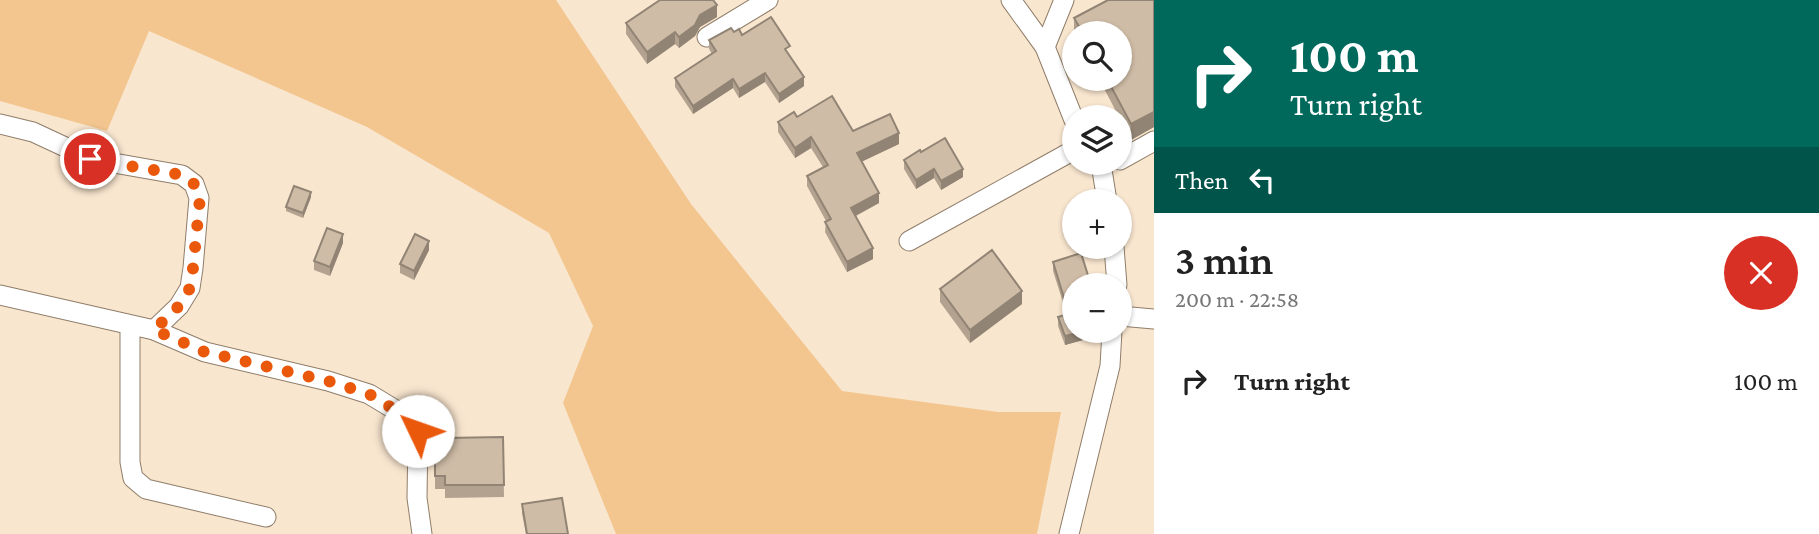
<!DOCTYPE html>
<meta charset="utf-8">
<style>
body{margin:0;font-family:"Crimson Pro",serif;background:#f2f2f2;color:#222;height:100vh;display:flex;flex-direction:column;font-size:26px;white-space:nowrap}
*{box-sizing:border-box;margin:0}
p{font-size:23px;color:#767676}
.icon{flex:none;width:38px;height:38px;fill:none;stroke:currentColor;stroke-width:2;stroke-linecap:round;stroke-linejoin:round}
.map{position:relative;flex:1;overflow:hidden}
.details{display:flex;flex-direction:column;background:#fff;width:665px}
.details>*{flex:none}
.top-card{background:#00695c;color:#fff;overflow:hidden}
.buttons{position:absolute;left:1062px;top:21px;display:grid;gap:14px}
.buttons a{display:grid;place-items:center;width:70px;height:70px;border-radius:50%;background:#fff;box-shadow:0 2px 5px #0004;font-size:35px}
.pin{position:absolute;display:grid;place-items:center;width:60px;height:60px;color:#fff;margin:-30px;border:4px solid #fff;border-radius:50%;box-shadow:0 2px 7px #0007}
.me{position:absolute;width:77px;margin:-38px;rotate:312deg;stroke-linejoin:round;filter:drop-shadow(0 0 5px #0008)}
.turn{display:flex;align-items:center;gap:24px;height:147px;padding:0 21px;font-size:32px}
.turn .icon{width:91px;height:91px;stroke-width:2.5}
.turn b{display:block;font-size:49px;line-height:60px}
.then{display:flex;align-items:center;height:66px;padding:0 21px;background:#0003;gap:14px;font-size:26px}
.round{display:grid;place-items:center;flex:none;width:74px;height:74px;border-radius:37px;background:#f2f2f2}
.summary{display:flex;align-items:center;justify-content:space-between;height:119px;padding:0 21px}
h1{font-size:42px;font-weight:600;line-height:52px}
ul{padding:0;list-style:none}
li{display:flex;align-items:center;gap:21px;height:98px;padding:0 21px}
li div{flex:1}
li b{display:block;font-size:26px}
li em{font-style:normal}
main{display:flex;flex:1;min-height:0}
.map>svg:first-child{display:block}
</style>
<main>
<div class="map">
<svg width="1154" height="534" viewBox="0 0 1154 534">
<rect width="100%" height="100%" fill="#f9e6cf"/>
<polygon fill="#f3c68f" points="0,0 556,0 691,204 842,391 998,412 1061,412 1037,534 616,534 563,403 593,326 549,233 367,127 149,31 107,131 0,101"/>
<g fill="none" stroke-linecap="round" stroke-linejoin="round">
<defs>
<g id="minor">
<polyline points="1011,0 1045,47 1074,120"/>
<polyline points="707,37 768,0"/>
<polyline points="1045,47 1064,0"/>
<polyline points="0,124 33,132 91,159 182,175 194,184 199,198 193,268 190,288 179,306 154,330"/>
<polyline points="1120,160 1154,141"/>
<polyline points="1097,163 1102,170 1107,201"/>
<polyline points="909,241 1074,150"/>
<polyline points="1114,247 1117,285"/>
<polyline points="0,295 154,330 205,352 328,381 369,394 412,420 418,431 417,498 422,534"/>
<polyline points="1120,316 1154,319"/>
<polyline points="130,326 130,462 133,478 146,489 266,517"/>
<polyline points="1069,534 1110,366 1112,331"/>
</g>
</defs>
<use href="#minor" stroke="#8f7d69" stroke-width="21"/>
<use href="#minor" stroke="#fff" stroke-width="19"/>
</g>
<g fill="#b2a28f">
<polygon points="1154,0 1154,127 1131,140 1120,119 1120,117 1119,117 1099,79 1120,79 1120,33 1074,33 1074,18"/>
<polygon points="717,17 700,27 695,36 679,48 675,44 647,64 626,34 626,23"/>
<polygon points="734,32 789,55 804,86 779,103 765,82 739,98 733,88 693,114 675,87 675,78 712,54 709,49 709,40"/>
<polygon points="797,117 899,144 862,161 879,203 856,216 873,259 847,272 825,232 826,221 807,186 807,176 823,167 811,148 795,158 778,132 778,122"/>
<polygon points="921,152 963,177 941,190 934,178 916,189 904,169 904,160"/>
<polygon points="311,197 303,218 286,211 286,207"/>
<polygon points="343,243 330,276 314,270 314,261"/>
<polygon points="429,250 414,280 400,273 400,264"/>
<polygon points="1053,262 1074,285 1090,331 1090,338 1065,345 1058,326 1058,317 1067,315 1053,271"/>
<polygon points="940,289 1022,304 970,343 940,302"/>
<polygon points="503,437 504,497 445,498 445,489 435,489 435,450 444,450"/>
<polygon points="522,504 568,534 526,534 522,513"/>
</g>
<g fill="#918474">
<polygon points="717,5 717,17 700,27 695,36 679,48 679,37 700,15"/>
<polygon points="675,32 675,44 647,64 647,52"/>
<polygon points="765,73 765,82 739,98 739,89"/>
<polygon points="804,77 804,86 779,103 779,94"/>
<polygon points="733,79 733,88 693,114 693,106"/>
<polygon points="1154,112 1154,127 1131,140 1131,124"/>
<polygon points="899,133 899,144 857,164 857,153"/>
<polygon points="811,137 811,148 795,158 795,148"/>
<polygon points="934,169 934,178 916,189 916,180"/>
<polygon points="963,169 963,177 941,190 941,181"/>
<polygon points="311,192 311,197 303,218 303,213"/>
<polygon points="879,193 879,203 851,218 851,208"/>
<polygon points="343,234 343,243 330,276 330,267"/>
<polygon points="429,241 429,250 414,280 414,271"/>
<polygon points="873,248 873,259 847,272 847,262"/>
<polygon points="1022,291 1022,304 970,343 970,330"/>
<polygon points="1085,331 1090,331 1090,338 1065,345 1065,336"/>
</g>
<g fill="#cfbca6" stroke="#918474" stroke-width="2">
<polygon points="660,0 713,0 717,5 700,15 695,25 679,37 675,32 647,52 626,23"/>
<polygon points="1108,0 1154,0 1154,112 1131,124 1107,79 1120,79 1120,33 1083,33 1074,18"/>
<polygon points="771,17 790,46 785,49 804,77 779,94 765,73 739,89 733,79 693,106 675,78 716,51 709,40 731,28 734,32 739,29 742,35"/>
<polygon points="832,96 853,131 890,114 899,133 857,153 879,193 851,208 873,248 847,262 825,222 831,219 807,176 828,165 811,137 795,148 778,122 794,112 797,117"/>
<polygon points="945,138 963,169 941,181 934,169 916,180 904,160 920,150 921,152"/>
<polygon points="294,186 311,192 303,213 286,207"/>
<polygon points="327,228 343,234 330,267 314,261"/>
<polygon points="415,234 429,241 414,271 400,264"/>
<polygon points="992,250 1022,291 970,330 940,289"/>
<polygon points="1081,253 1091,285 1074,285 1074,331 1085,331 1065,336 1058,317 1069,314 1053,262"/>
<polygon points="503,437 504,485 445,485 445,476 435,476 435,450 445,450 444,438"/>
<polygon points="562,498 568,534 527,534 522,504"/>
</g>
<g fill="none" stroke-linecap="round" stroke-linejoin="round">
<polyline stroke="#ea580c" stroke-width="12" stroke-dasharray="0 21.6" points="90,159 182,175 194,184 200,198 193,268 190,288 179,306 154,330 205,352 328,381 369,394 412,420 418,431"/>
</g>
</svg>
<div class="buttons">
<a><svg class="icon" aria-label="search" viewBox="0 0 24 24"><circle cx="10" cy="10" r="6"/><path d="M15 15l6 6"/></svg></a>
<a><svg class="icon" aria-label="layers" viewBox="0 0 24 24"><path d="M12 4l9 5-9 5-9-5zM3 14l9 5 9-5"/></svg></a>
<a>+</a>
<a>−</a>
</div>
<div class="pin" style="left:90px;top:159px;background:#d93025"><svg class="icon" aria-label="arrive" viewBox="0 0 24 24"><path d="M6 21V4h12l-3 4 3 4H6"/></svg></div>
<svg class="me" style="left:418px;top:431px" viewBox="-20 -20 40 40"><circle r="19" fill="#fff"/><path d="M0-13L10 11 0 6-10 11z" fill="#ea580c"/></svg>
</div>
<section class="details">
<div class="top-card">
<div class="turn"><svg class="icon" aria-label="right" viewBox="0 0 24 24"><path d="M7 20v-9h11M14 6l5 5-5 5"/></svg><div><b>100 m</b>Turn right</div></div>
<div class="then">Then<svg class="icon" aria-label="left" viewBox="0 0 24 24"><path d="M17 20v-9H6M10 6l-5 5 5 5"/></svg></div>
</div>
<div class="summary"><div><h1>3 min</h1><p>200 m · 22:58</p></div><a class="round" style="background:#d93025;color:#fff"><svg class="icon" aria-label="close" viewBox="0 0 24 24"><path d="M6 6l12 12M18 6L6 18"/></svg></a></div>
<ul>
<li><svg class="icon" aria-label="right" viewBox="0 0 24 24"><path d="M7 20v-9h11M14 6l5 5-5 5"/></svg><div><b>Turn right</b></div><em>100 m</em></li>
</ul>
</section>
</main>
